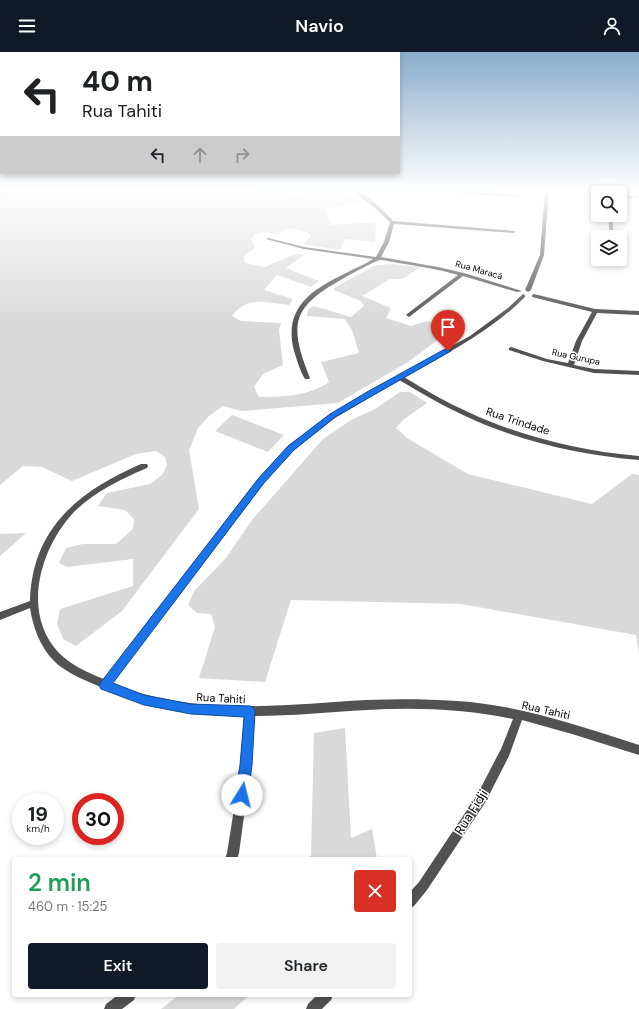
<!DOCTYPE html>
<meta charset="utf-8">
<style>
body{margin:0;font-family:"DM Sans",sans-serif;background:#f2f2f2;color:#202124;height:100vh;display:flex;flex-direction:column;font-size:15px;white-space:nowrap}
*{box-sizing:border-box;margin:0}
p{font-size:13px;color:#757577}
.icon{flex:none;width:22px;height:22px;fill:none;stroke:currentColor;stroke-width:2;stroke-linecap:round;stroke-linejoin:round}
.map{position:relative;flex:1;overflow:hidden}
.side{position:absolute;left:12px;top:805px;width:400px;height:140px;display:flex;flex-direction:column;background:#fff;border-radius:4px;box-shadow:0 2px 6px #0003}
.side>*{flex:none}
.top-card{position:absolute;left:0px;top:0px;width:400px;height:122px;box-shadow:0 2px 6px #0003;background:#fff;color:#202124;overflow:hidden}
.buttons{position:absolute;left:591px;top:134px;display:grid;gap:8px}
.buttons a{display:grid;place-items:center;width:36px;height:36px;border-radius:4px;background:#fff;box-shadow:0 2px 6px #0003;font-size:20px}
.speed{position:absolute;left:12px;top:741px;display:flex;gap:8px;font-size:20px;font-weight:700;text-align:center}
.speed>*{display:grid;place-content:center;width:52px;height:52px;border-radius:50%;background:#fff;box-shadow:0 2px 6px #0003;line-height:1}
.speed small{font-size:10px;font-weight:400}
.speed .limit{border:6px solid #d22;background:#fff;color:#111}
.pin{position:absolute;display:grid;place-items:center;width:34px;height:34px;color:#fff;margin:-41px -17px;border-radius:50% 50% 50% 0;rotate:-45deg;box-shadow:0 0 4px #0007}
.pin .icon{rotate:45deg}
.me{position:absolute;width:44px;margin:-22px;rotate:9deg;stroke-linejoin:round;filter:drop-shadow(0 0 3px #0008)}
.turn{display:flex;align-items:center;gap:14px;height:84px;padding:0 16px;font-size:18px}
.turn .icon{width:52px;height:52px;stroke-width:2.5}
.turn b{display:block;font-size:28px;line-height:34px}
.lanes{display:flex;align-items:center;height:38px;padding:0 16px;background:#0003;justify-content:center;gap:20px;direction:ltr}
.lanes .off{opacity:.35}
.round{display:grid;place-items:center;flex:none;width:42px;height:42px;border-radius:4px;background:#f2f2f2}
.summary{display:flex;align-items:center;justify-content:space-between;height:68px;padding:0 16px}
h1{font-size:24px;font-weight:600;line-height:30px;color:#1e9e55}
.action{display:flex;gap:8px;margin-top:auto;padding:8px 16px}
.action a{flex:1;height:46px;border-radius:4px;background:#111827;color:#fff;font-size:16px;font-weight:600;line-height:46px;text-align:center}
.action a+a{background:#f2f2f2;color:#202124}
header{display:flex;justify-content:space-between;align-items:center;height:52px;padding:0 16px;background:#111827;color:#fff;font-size:18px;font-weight:600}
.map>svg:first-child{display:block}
</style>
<header><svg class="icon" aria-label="menu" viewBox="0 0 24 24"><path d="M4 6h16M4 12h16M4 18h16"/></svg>Navio<svg class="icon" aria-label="person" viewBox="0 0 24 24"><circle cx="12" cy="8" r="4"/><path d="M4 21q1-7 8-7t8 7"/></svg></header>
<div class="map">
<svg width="639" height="957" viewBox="0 0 639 957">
<rect width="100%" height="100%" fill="#fff"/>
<g fill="#d9d9d9">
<path d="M0,137H282L290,144L323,137H339L358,147L357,151L326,157L331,173L376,170L375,190L346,187L339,198L302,192L311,185L308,180L289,176L277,182L265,180L255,182L251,187L255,196L244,204L245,211L265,215L295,202L304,203L286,216L319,229L311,235L277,223L264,238L293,247L289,253C266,251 247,243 232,264L241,269L281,271L279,278L283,313L263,322L254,335L259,345C283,345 309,344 329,330L321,310L359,301L352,278L345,267L307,264L308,257L314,254L351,265L364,254L361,249L334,238V236L376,213L393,212L421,215L402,227H390L362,244L391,256L386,266L411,274L427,269L454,276L408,310L338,351L242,359L223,354L209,364L198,376L189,398L199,457L122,559L76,594L63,587L57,572L60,557L133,534V507L67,515L59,511L66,496L83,492H116L133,477L134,467L125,458L98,454L107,441L150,432L162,423L167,413L165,405L156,399L136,402L72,429L42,415L23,414L0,433Z"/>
<polygon points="400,340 410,340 427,351 403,368 396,376 407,386 468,422 592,452 632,422 639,423 639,602 636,583 461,552 291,548 265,630 199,626 215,575 211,562 197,561 188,553 194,539 226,506 252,468 323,387 351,368 375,357"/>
<polygon points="232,363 284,383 268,400 215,379"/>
<polygon points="26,481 0,504 0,482"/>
<polygon points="345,676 351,786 372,777 377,807 304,807 311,804 314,681"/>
<polygon points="179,943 249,943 234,957 161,957"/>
</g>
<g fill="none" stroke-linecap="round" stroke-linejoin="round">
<polyline stroke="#a0a0a0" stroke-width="2" points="0,145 16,137"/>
<g fill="#525252" fill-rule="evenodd">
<path d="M349,137C362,136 385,159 393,169L515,179V180L513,181L394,172L389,190L381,205L438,215L464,221L522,239L517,240L463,224L409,265L406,263L407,262L458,223C438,217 418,214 398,211C392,210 385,208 380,208C377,208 349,223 344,226C292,255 288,271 310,326L309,327H305C300,319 297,308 294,299C283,256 311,238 346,221C355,216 364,213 373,207L304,197L266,187L268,186L304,195L376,205L384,190L390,170L376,157Z"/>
<polygon points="408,137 427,137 519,143 521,144 519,145 410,138"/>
<polygon points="545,137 549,137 544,203 531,238 528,240 525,238 540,203"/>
<polygon points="639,143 639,145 620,148 620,146"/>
<polygon points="608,163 612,163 614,185 610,185"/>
<polygon points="611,207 615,207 616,210 612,211"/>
<path d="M523,242L525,243V245C490,280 446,302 404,325C425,338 446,350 468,360C522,385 580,399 639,404V408C579,403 518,389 463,363C441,353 420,340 399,328L335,366L294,398L264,431L112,631C192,665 282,653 366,648C396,647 427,647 457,649C520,653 580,674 639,693V703L572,682L522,668L509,704L485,751L427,838L414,854L410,856V840L419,830L477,743L501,697L513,667C465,657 415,655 367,658C330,660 292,664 255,664L251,713L239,801L237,807H225L227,801L241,713L245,664C189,663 146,655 96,633C82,627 65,620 54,609C40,595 33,575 30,556L0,568V560L30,549C32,476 79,439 141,412H147L148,414L147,416C121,427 94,440 74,460C40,496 21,561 59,601C71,613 88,621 104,627L258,427L288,394L331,362L368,340L470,284L508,256Z"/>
<polygon points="534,242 595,257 639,259 639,263 597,261 582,289 574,313 594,317 639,319 639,323 594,321 543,309 509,298 509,296 511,295 547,307 568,311 576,289 592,260 532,245 532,243"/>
<polygon points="118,943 136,943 134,948 122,957 104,957 106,952"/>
<polygon points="317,943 333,943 331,948 322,957 306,957 308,952"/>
</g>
</g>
<linearGradient id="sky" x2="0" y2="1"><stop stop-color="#8baccb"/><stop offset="0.51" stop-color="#fff"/><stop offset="1" stop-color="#fff" stop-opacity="0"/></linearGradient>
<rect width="639" height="271" fill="url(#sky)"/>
<polygon fill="#1a73e8" stroke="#114b97" points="445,297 451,299 335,365 294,398 264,431 113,631 144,643 191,652 250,654 254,656 255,660 252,713 248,743 246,747 242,749 237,747 235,743 240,713 244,665 191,662 144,653 101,637 99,633 101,630 258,427 288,394 330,362 367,340"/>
<g text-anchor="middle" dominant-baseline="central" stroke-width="3" stroke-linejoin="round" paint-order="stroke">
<g font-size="9" fill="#000" stroke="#fff">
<text transform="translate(479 218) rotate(16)">Rua Maracá</text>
<text transform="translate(576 305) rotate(12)">Rua Gurupa</text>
</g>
<g font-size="11" fill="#000" stroke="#fff">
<text transform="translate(518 369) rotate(18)">Rua Trindade</text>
<text transform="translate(221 646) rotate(3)">Rua Tahiti</text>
<text transform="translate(546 658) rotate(13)">Rua Tahiti</text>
</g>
<g font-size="13" fill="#000" stroke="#fff">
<text transform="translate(471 760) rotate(-58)">Rua Fidji</text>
</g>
</g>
</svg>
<div class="buttons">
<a><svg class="icon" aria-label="search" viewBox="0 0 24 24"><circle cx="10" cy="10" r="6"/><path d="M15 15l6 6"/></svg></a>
<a><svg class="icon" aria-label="layers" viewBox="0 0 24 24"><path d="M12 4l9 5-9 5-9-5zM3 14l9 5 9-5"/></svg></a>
</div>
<div class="speed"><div>19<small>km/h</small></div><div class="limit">30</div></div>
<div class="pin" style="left:448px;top:299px;background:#d93025"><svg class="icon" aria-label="arrive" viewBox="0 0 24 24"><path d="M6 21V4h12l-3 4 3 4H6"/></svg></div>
<svg class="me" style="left:242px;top:743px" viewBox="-20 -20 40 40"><circle r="19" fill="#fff"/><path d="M0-13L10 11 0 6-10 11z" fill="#1a73e8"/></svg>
<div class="top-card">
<div class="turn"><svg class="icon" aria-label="left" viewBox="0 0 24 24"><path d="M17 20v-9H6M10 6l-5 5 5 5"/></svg><div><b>40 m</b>Rua Tahiti</div></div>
<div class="lanes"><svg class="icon" aria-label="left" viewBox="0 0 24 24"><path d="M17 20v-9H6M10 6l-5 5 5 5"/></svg><svg class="icon off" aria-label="ahead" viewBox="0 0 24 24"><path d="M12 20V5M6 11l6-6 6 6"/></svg><svg class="icon off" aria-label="right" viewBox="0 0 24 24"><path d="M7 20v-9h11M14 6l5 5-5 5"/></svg></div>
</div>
<section class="side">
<div class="summary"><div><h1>2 min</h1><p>460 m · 15:25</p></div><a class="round" style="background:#d93025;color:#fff"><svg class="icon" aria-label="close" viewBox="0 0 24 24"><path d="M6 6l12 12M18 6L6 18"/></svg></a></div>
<div class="action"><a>Exit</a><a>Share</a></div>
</section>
</div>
